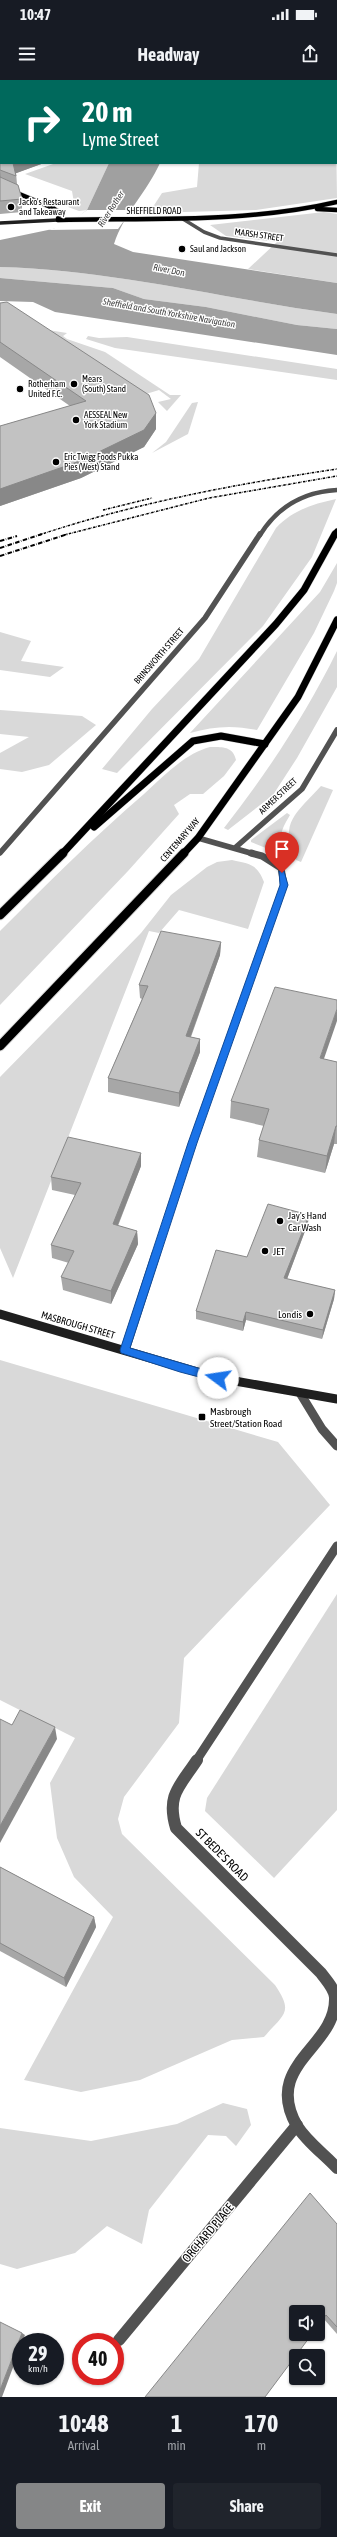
<!DOCTYPE html>
<style>
body{margin:0;font-family:"Asap Condensed",sans-serif;background:#20242c;color:#f1f3f6;height:100vh;display:flex;flex-direction:column;font-size:15px;white-space:nowrap}
*{box-sizing:border-box;margin:0}
p{font-size:13px;color:#9ea1a6}
.icon{flex:none;width:22px;height:22px;fill:none;stroke:currentColor;stroke-width:2;stroke-linecap:round;stroke-linejoin:round}
.map{position:relative;height:2317px;overflow:hidden}
.panel{display:flex;flex-direction:column;background:#171b24;flex:1}
.panel>*{flex:none}
.guide{position:absolute;left:0px;top:0px;width:337px;height:84px;box-shadow:0 1px 3px #0004;background:#00695c;color:#fff;overflow:hidden}
.tools{position:absolute;left:289px;top:2225px;display:grid;gap:8px}
.tools a{display:grid;place-items:center;width:36px;height:36px;border-radius:4px;background:#171b24;box-shadow:0 1px 3px #0004;font-size:20px}
.speed{position:absolute;left:12px;top:2253px;display:flex;gap:8px;font-size:20px;font-weight:700;text-align:center}
.speed>*{display:grid;place-content:center;width:52px;height:52px;border-radius:50%;background:#171b24;box-shadow:0 1px 3px #0004;line-height:1}
.speed small{font-size:10px;font-weight:400}
.speed .limit{border:6px solid #d22;background:#fff;color:#111}
.pin{position:absolute;display:grid;place-items:center;width:34px;height:34px;color:#fff;margin:-41px -17px;border-radius:50% 50% 50% 0;rotate:-45deg;box-shadow:0 0 4px #0007}
.pin .icon{rotate:45deg}
.me{position:absolute;width:44px;margin:-22px;rotate:284deg;stroke-linejoin:round;filter:drop-shadow(0 0 3px #0008)}
.turn{display:flex;align-items:center;gap:14px;height:84px;padding:0 16px;font-size:18px}
.turn .icon{width:52px;height:52px;stroke-width:2.5}
.turn b{display:block;font-size:28px;line-height:34px}
.eta{display:flex;justify-content:space-evenly;align-items:center;height:68px;text-align:center}
.eta b{font-size:24px;font-weight:700;line-height:28px}
.button{display:flex;gap:8px;margin-top:auto;padding:8px 16px}
.button a{flex:1;height:46px;border-radius:4px;background:#858687;color:#fff;font-size:16px;font-weight:700;line-height:46px;text-align:center}
.button a+a{background:#20242c;color:#f1f3f6}
.status{display:flex;justify-content:space-between;align-items:center;height:28px;padding:0 20px;background:#171b24;direction:ltr}
.status svg{height:11px;fill:currentColor}
header{display:flex;justify-content:space-between;align-items:center;height:52px;padding:0 16px;background:#171b24;font-size:18px;font-weight:700}
.map>svg:first-child{display:block}
</style>
<div class="status"><b>10:47</b><svg viewBox="0 0 49 12"><path d="M0 12V9h3v3zM5 12V6h3v6zM10 12V3h3v9zM15 12V0h3v12zM26 1h20v11H26zM47 4h2v5h-2z"/></svg></div>
<header><svg class="icon" aria-label="menu" viewBox="0 0 24 24"><path d="M4 6h16M4 12h16M4 18h16"/></svg>Headway<svg class="icon" aria-label="share" viewBox="0 0 24 24"><path d="M12 15V3M7 8l5-5 5 5M5 13v7h14v-7"/></svg></header>
<div class="map">
<svg width="337" height="2317" viewBox="0 0 337 2317">
<rect width="100%" height="100%" fill="#fff"/>
<g fill="#d9d9d9">
<polygon points="336,50 337,118 256,130 149,133 162,113 197,107 199,83 336,83"/>
<polygon points="56,83 109,83 87,130 79,131 68,127 74,123 72,111 25,94"/>
<polygon points="324,132 337,134 337,203 248,189 277,162 226,156 210,145"/>
<path d="M0,187C114,190 224,219 337,234V249L297,245L206,227L144,219L113,208L0,198Z"/>
<polygon points="48,250 67,253 63,256 67,259 105,272 170,315 181,315 167,331 158,322 171,319 159,310 146,314"/>
<polygon points="88,256 99,258 127,257 337,289 337,300 115,268 86,259"/>
<polygon points="198,322 188,354 152,373 166,362 192,323"/>
<path d="M336,419L312,477L263,546L117,693L102,689L152,629L199,579L276,448C293,430 313,424 336,419Z"/>
<path d="M337,483V503L334,511L314,553L257,650C233,645 214,646 190,653L320,512Z"/>
<polygon points="0,552 31,561 21,581 64,587 50,597 0,590"/>
<path d="M337,571V607L297,678L273,715L228,750L224,748C267,693 306,634 337,571Z"/>
<polygon points="0,630 82,636 96,645 49,685 22,692 0,689 0,673 29,657 0,654"/>
<path d="M210,667C222,667 233,666 236,680L224,696L203,714H190L174,725L179,734L128,791L0,925V851C47,804 94,757 144,714C164,696 184,674 210,667Z"/>
<path d="M321,706L333,710L301,782L296,780C278,742 297,733 321,706Z"/>
<path d="M287,733L290,735C280,752 277,759 288,777L251,762V760Z"/>
<path d="M232,780C250,784 257,784 264,802L248,849L179,830L159,853L149,851L13,1198L0,1168V997L141,853L171,815L207,787L217,782Z"/>
<path d="M0,1280L278,1362L330,1425L184,1578L179,1643L124,1717L118,1739L122,1754L275,1905C294,1933 284,1934 264,1957L232,1960L140,2000L81,2012L24,2000L113,1837L74,1797L57,1758L50,1703L75,1658L0,1620Z"/>
<polygon points="337,1514 337,1730 274,1798 205,1731 207,1718"/>
<polygon points="223,2023 247,2029 251,2045 236,2066 226,2056 208,2055 149,2130 142,2164 107,2146 75,2173 17,2189 0,2184 0,2048 91,2061 177,2044"/>
</g>
<g fill="#a0a0a0">
<path d="M109,83H160C147,112 124,133 114,164L133,172L337,203V234C224,219 114,190 0,187V160L67,146L87,130Z"/>
<polygon points="0,198 113,208 144,219 206,227 297,245 337,249 337,275 55,232 33,222 0,221"/>
</g>
<polygon fill="#fff" points="87,130 132,130 118,149 48,150 66,145"/>
<g fill="none" stroke-linecap="round" stroke-linejoin="round">
<defs>
<g id="primary-far3">
<polyline points="336,9 337,11"/>
<path d="M0,106L53,128L59,132L58,140C150,138 247,143 337,122"/>
<polyline points="317,129 337,130"/>
</g>
<polyline id="primary-far2" points="335,455 337,451"/>
<g id="primary-far1">
<polyline points="94,747 193,661 221,656 265,664"/>
<polyline points="62,774 276,544 304,510 335,454"/>
<polyline points="183,774 198,758 298,617 337,540"/>
</g>
<g id="primary">
<polyline points="0,835 63,773"/>
<polyline points="0,966 184,773"/>
</g>
</defs>
<use href="#primary-far3" stroke="#dbdbdb" stroke-width="5.5"/>
<use href="#primary-far2" stroke="#dbdbdb" stroke-width="6"/>
<use href="#primary-far1" stroke="#dbdbdb" stroke-width="8"/>
<use href="#primary" stroke="#dbdbdb" stroke-width="11"/>
<polyline stroke="#525252" stroke-width="3.5" points="183,139 204,152 220,158 337,175"/>
<path stroke="#525252" stroke-width="4.5" d="M260,455C278,426 303,412 337,410"/>
<g stroke="#525252" stroke-width="5.5">
<polyline points="198,758 254,774"/>
<polyline points="236,767 302,709 337,650"/>
<polyline points="0,773 205,538 260,454"/>
</g>
<polyline stroke="#525252" stroke-width="7" points="156,1175 192,1063 284,805 281,788 262,776 251,773"/>
<g stroke="#525252" stroke-width="9">
<polyline points="125,1270 156,1174"/>
<polyline points="300,1313 322,1349 337,1366"/>
<polyline points="196,1681 337,1466"/>
</g>
<g stroke="#525252" stroke-width="12">
<path d="M197,1680C180,1706 166,1715 176,1748L321,1893C326,1900 334,1908 335,1917C337,1968 262,1984 297,2046C307,2062 324,2074 337,2088"/>
<polyline points="119,2260 297,2045"/>
</g>
<polyline stroke="#1f1f1f" stroke-width="3.5" points="0,143 58,140"/>
<polyline stroke="#1f1f1f" stroke-width="9" points="0,1234 218,1298 337,1319"/>
<use href="#primary-far3" stroke="#000" stroke-width="4.5"/>
<use href="#primary-far2" stroke="#000" stroke-width="5.5"/>
<use href="#primary-far1" stroke="#000" stroke-width="7"/>
<use href="#primary" stroke="#000" stroke-width="9"/>
<g stroke="#000" stroke-width="1.5" stroke-dasharray="2.5 1 0.5 1" stroke-linecap="butt">
<polyline points="103,430 152,418"/>
<path d="M39,455C135,423 236,404 337,389"/>
<polyline points="64,455 209,418 337,396"/>
</g>
<g stroke="#000" stroke-width="2" stroke-dasharray="4.5 1.5 0.5 1.5" stroke-linecap="butt">
<polyline points="0,461 17,456"/>
<polyline points="0,468 42,454"/>
<polyline points="0,476 68,454"/>
</g>
</g>
<g fill="#a7a7a7">
<polygon points="0,19 1,83 44,83 16,93 17,104 22,119 22,132 0,134"/>
<polygon points="0,223 156,333 156,349 144,367 81,398 0,426 0,346 70,326 0,277"/>
<polygon points="221,862 220,875 191,957 200,959 200,972 179,1027 108,1012 108,998 142,919 140,918 139,905"/>
<polygon points="324,979 337,982 337,1064 334,1064 325,1093 257,1077 259,1060 264,1046 230,1038 231,1021"/>
<polygon points="141,1073 141,1086 118,1146 137,1151 138,1164 111,1224 63,1210 61,1197 69,1183 52,1178 51,1165 75,1115 52,1110 51,1097"/>
<polygon points="308,1143 287,1199 335,1210 334,1219 322,1259 246,1240 243,1251 196,1239 196,1231 247,1177"/>
<polygon points="0,1787 94,1837 96,1847 66,1907 0,1871"/>
<polygon points="337,2144 337,2254 323,2238"/>
</g>
<g fill="#888">
<polygon points="13,83 44,83 14,94"/>
<polygon points="0,90 1,103 0,103"/>
<polygon points="156,333 156,349 144,367 81,398 0,426 0,409"/>
<polygon points="221,862 220,875 186,969 186,956"/>
<polygon points="337,929 337,941 318,996 320,978"/>
<polygon points="200,959 200,972 179,1027 179,1013"/>
<polygon points="336,1046 334,1064 325,1093 327,1076"/>
<polygon points="141,1073 141,1086 113,1157 113,1144"/>
<polygon points="309,1135 308,1143 284,1207 284,1198"/>
<polygon points="137,1151 138,1164 111,1224 111,1211"/>
<polygon points="335,1210 334,1219 322,1259 323,1250"/>
<polygon points="246,1232 246,1240 243,1251 243,1242"/>
<polygon points="55,1647 57,1659 0,1763 0,1746"/>
<polygon points="94,1837 96,1847 66,1907 64,1898"/>
<polygon points="22,2253 25,2255 22,2262 21,2262 21,2266 2,2317 0,2317 0,2310"/>
</g>
<g fill="#c2c2c2" stroke="#888">
<polygon points="1,18 1,83 13,83 16,96 0,90 0,19"/>
<polygon points="0,97 18,105 22,119 0,121"/>
<polygon points="7,222 149,315 156,333 144,350 80,381 0,409 0,346 86,321 0,262 0,223"/>
<polygon points="161,851 221,862 186,956 200,959 179,1013 108,998 148,906 139,905"/>
<polygon points="275,907 337,920 337,929 320,978 337,982 337,1046 336,1046 327,1076 259,1060 269,1029 231,1021"/>
<polygon points="68,1057 141,1073 113,1144 137,1151 111,1211 61,1197 74,1171 51,1165 81,1103 51,1097"/>
<polygon points="268,1124 309,1135 284,1198 335,1210 323,1250 246,1232 243,1242 196,1231 216,1170 247,1177"/>
<polygon points="20,1630 55,1647 0,1746 0,1639 12,1645"/>
<polygon points="0,1787 94,1837 64,1898 0,1863"/>
<polygon points="310,2113 337,2144 337,2247 326,2235 318,2245 318,2232 296,2232 296,2254 312,2254 265,2317 145,2317"/>
<polygon points="0,2242 22,2253 0,2310"/>
</g>
<polygon fill="#1a73e8" stroke="#114b97" points="279,791 284,791 288,805 197,1063 130,1268 222,1295 222,1301 218,1302 180,1292 121,1273 120,1270 188,1063 280,805"/>
<g fill="#000" stroke="#fff" stroke-width="1.5">
<circle cx="11" cy="127" r="4"/>
<circle cx="182" cy="169" r="4"/>
<circle cx="74" cy="304" r="4"/>
<circle cx="20" cy="309" r="4"/>
<circle cx="76" cy="340" r="4"/>
<circle cx="56" cy="382" r="4"/>
<circle cx="280" cy="1141" r="4"/>
<circle cx="265" cy="1171" r="4"/>
<circle cx="310" cy="1234" r="4"/>
<rect x="198" y="1333" width="8" height="8" rx="2"/>
</g>
<g text-anchor="middle" dominant-baseline="central" stroke-width="3" stroke-linejoin="round" paint-order="stroke">
<g font-size="9" fill="#000" stroke="#fff" text-anchor="start">
<text x="19" y="122">Jacko's Restaurant<tspan x="19" dy="10">and Takeaway</tspan></text>
<text x="190" y="169">Saul and Jackson</text>
<text x="82" y="299">Mears<tspan x="82" dy="10">(South) Stand</tspan></text>
<text x="28" y="304">Rotherham<tspan x="28" dy="10">United F.C.</tspan></text>
<text x="84" y="335">AESSEAL New<tspan x="84" dy="10">York Stadium</tspan></text>
<text x="64" y="377">Eric Twigg Foods Pukka<tspan x="64" dy="10">Pies (West) Stand</tspan></text>
</g>
<g font-size="9" font-style="italic" fill="#414141" stroke="#fff">
<text transform="translate(111 129) rotate(-57)">River Rother</text>
<text transform="translate(169 190) rotate(11)">River Don</text>
<text transform="translate(169 233) rotate(10)">Sheffield and South Yorkshire Navigation</text>
</g>
<g font-size="9" fill="#000" stroke="#fff">
<text x="154" y="131">SHEFFIELD ROAD</text>
<text transform="translate(259 155) rotate(8)">MARSH STREET</text>
<text transform="translate(159 576) rotate(-49)">BRINSWORTH STREET</text>
<text transform="translate(278 716) rotate(-43)">ARMER STREET</text>
<text transform="translate(180 760) rotate(-49)">CENTENARY WAY</text>
</g>
<g font-size="10" fill="#000" stroke="#fff" text-anchor="start">
<text x="288" y="1135">Jay's Hand<tspan x="288" dy="12">Car Wash</tspan></text>
<text x="273" y="1171">JET</text>
<text x="302" y="1234" text-anchor="end">Londis</text>
<text x="210" y="1331">Masbrough<tspan x="210" dy="12">Street/Station Road</tspan></text>
</g>
<g font-size="10" fill="#000" stroke="#fff">
<text transform="translate(78 1245) rotate(16)">MASBROUGH STREET</text>
</g>
<g font-size="12" fill="#000" stroke="#fff">
<text transform="translate(222 1775) rotate(45)">ST BEDE'S ROAD</text>
<text transform="translate(208 2153) rotate(-50)">ORCHARD PLACE</text>
</g>
</g>
</svg>
<div class="tools">
<a><svg class="icon" aria-label="sound" viewBox="0 0 24 24"><path d="M4 9h4l5-4v14l-5-4H4zM17 9q2 3 0 6"/></svg></a>
<a><svg class="icon" aria-label="search" viewBox="0 0 24 24"><circle cx="10" cy="10" r="6"/><path d="M15 15l6 6"/></svg></a>
</div>
<div class="speed"><div>29<small>km/h</small></div><div class="limit">40</div></div>
<div class="pin" style="left:282px;top:793px;background:#d93025"><svg class="icon" aria-label="arrive" viewBox="0 0 24 24"><path d="M6 21V4h12l-3 4 3 4H6"/></svg></div>
<svg class="me" style="left:218px;top:1298px" viewBox="-20 -20 40 40"><circle r="19" fill="#fff"/><path d="M0-13L10 11 0 6-10 11z" fill="#1a73e8"/></svg>
<div class="guide">
<div class="turn"><svg class="icon" aria-label="right" viewBox="0 0 24 24"><path d="M7 20v-9h11M14 6l5 5-5 5"/></svg><div><b>20 m</b>Lyme Street</div></div>
</div>
</div>
<section class="panel">
<div class="eta">
<div><b>10:48</b><p>Arrival</p></div>
<div><b>1</b><p>min</p></div>
<div><b>170</b><p>m</p></div>
</div>
<div class="button"><a>Exit</a><a>Share</a></div>
</section>
